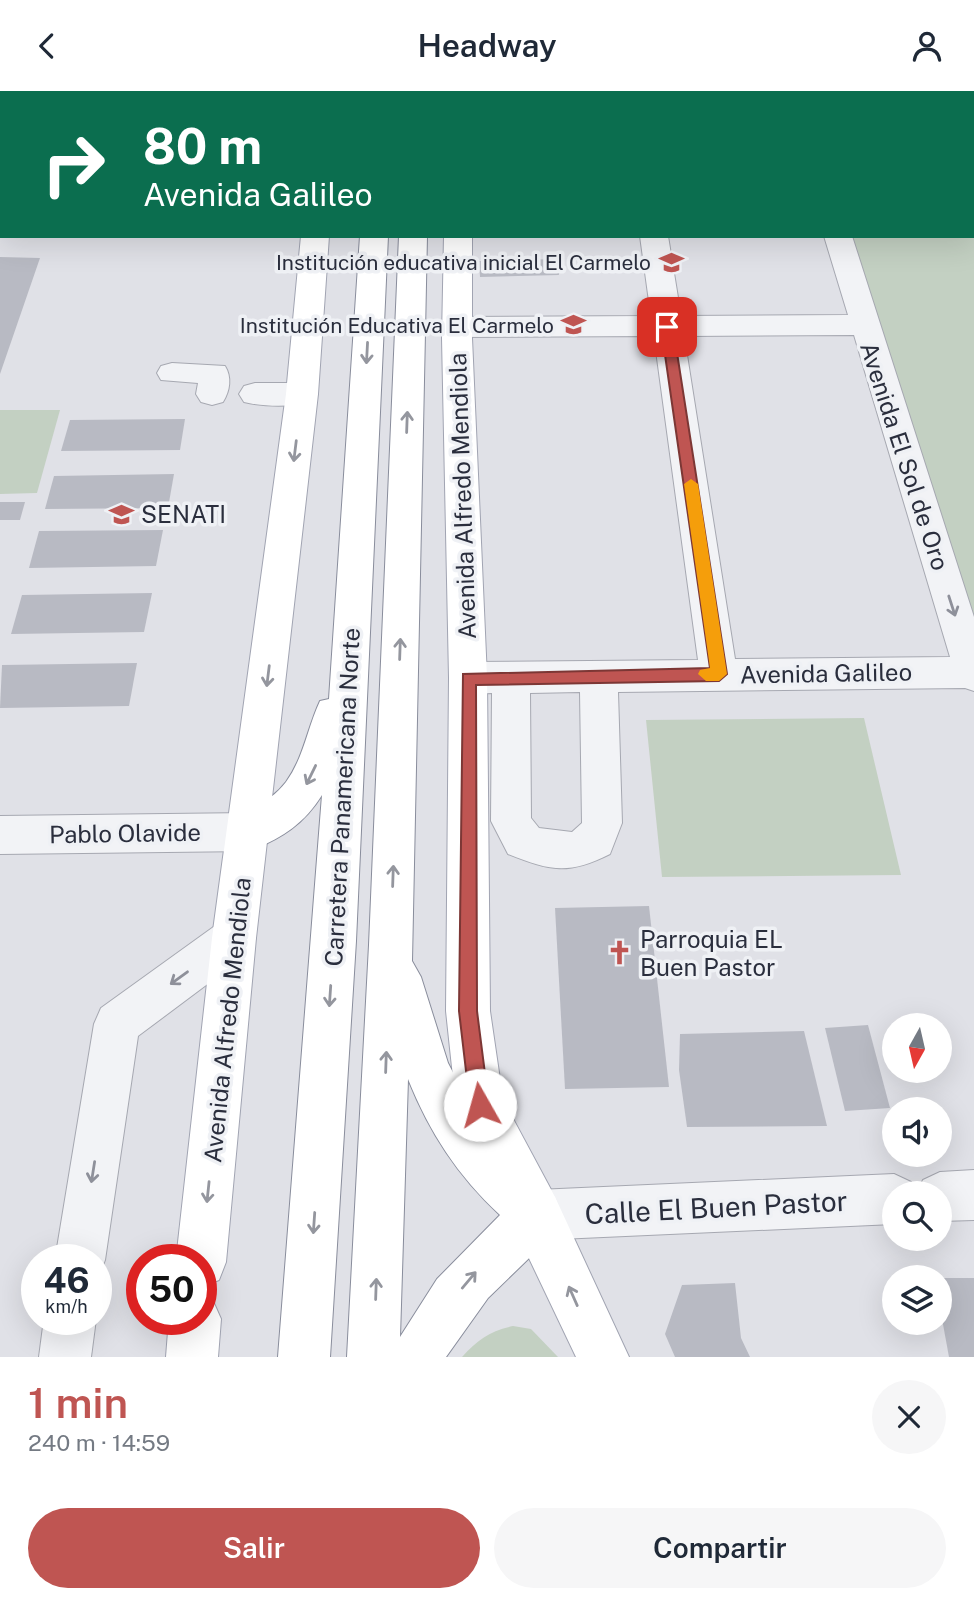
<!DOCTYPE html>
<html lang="es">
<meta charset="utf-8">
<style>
body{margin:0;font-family:"Public Sans",sans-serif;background:#f6f6f7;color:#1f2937;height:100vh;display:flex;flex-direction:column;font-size:26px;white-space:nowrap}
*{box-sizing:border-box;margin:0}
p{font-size:23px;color:#747a83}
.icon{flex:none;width:38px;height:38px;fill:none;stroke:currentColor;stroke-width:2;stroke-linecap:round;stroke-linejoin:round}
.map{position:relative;height:1266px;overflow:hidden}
.sheet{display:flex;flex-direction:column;background:#fff;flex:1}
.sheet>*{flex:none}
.top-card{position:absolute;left:0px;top:0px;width:975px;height:147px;box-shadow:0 7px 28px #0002;background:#0b6e4f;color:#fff;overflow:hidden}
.needle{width:46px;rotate:188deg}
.fabs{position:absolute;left:882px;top:922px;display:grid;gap:14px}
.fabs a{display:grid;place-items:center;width:70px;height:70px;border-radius:50%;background:#fff;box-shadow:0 7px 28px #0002;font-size:35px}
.speed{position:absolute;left:21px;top:1153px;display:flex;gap:14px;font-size:35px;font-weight:700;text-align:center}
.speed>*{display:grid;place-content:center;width:91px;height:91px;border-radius:50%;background:#fff;box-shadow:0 7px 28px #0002;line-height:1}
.speed small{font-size:18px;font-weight:400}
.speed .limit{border:10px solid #d22;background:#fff;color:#111}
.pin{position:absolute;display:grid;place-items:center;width:60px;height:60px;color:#fff;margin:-30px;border-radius:14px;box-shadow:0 4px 10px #0006}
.me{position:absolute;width:77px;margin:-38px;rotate:353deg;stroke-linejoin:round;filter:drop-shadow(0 0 5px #0008)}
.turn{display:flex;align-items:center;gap:24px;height:147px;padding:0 28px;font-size:32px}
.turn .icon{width:91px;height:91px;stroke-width:2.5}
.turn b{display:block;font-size:49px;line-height:60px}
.round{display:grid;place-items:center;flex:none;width:74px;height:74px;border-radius:37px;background:#f6f6f7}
.summary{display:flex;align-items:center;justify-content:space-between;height:119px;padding:0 28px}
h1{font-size:42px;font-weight:600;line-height:52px;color:#bf5552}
.primary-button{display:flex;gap:14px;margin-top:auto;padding:14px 28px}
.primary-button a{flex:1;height:80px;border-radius:42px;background:#bf5552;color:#fff;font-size:28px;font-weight:600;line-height:80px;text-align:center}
.primary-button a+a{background:#f6f6f7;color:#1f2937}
header{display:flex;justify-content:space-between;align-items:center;height:91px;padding:0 28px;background:#fff;font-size:32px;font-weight:600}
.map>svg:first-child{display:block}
</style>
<header><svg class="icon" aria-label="back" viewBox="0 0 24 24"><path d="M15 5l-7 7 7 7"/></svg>Headway<svg class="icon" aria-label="person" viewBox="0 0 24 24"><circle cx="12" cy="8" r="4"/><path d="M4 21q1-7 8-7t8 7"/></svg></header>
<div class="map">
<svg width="974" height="1266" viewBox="0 0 974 1266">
<rect width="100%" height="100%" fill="#e0e1e7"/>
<g fill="#c3d0c2">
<polygon points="974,114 974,546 847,145 973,145"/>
<polygon points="0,319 60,319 37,402 0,403"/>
<polygon points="864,627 901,784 662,786 646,629"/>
<path d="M513,1235L531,1238L558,1266H462C477,1249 490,1240 513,1235Z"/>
</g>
<g fill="#b8bac3">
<polygon points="0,166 40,167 0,283"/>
<polygon points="556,168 559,184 480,186 479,170"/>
<polygon points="185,328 180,359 61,360 70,329"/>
<polygon points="174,383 168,417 45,418 54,385"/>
<polygon points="0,411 25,411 20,429 0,429"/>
<polygon points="163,439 156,475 29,477 39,440"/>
<polygon points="152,502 144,541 11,543 22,504"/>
<polygon points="137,572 129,615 0,617 2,574"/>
<polygon points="649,815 669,996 565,998 555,817"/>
<polygon points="868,934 890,1017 845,1020 825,937"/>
<polygon points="804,940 827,1035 687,1036 679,979 680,943"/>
<polygon points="940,1187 974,1187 974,1266 949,1266 940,1217"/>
<polygon points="735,1192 741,1247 750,1266 675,1266 665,1243 682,1194"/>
</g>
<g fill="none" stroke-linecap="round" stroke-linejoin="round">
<defs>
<g id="minor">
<rect x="267" y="0" width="24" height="2"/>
<rect x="621" y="0" width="24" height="2"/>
<rect x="785" y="0" width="24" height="2"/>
<polygon points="954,0 974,0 974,8 973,2"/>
<rect x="973" y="96" width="1" height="16"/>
<path d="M640,145H668L681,225L848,224L824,145H852L974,526V600L965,597L618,601L622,732L610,763C568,784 551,780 508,763L491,730L492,602L468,603L455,598L449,587L455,576L468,571L698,569L654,245L458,246L448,243L443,236L448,229L458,226L651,225ZM854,244L950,566L735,568L684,245ZM580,601L582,732L572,741L539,737L531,727L530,602Z"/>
<path d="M172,272L225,275C232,286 230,300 223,311L212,314L201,311L196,303L198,292L161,289L157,282L161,275Z"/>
<path d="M255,292H302L313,295L318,303L313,311C293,316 264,316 244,311L239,303L244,295Z"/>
<polygon points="250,722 264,728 270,741 264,754 250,760 0,763 0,725"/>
<polygon points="234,826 249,832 256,847 249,862 138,945 105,1169 98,1187 96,1169 55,1169 94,933 101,917 219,832"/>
<polygon points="974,1079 974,1129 940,1130 940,1102 917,1102 923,1089 940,1081"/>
<polygon points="894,1083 911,1091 916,1102 894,1102 894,1133 537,1149 519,1142 512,1124 519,1106 537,1099"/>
<polygon points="44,1228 96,1228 91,1266 39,1266"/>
</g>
<g id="major">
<polygon points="315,0 339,0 314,2"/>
<rect x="447" y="0" width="24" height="2"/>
<polygon points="301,145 329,145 318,303 256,847 226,1171 219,1189 201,1196 201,1169 176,1169 212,847 286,303"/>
<polygon points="444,145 472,145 472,247 487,587 490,920 503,1009 555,1106 629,1266 576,1266 456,1014 446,920 449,587 442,247"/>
<polygon points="201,1205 213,1210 221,1228 218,1266 166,1266 169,1228 201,1228"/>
</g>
<g id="highway">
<rect x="370" y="0" width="24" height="2"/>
<rect x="405" y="0" width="24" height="2"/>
<path d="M360,145H388L356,850L330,1266H278L322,704C304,733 282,747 250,760L236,754L230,741C239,720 268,715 286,691C304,666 307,638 320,610L329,608Z"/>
<path d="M399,145H427L412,870L421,886L448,972L473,1020L501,1057L555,1106L562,1124L555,1142L488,1207L446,1266H347L369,854ZM408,988C430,1042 457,1084 500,1124L437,1188L400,1246Z"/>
</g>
</defs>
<use href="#minor" stroke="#a6a8b1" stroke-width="2"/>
<use href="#major" stroke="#a1a4b2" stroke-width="2"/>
<use href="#highway" stroke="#898d9c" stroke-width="2"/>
<use href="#minor" fill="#f2f3f6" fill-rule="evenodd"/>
<use href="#major" fill="#fff" fill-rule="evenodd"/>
<use href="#highway" fill="#fff" fill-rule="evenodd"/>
</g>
<defs><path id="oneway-shaft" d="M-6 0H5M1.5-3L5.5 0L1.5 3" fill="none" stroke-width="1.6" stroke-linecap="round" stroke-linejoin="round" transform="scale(1.75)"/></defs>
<g stroke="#94969e">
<use href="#oneway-shaft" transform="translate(367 262) rotate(93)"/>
<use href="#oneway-shaft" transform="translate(407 331) rotate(-88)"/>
<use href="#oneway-shaft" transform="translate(295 360) rotate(97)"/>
<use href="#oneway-shaft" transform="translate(400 558) rotate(-88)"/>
<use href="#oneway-shaft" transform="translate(268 585) rotate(97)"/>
<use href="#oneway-shaft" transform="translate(311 684) rotate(116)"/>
<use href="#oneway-shaft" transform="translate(393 785) rotate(-88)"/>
<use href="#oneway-shaft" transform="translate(330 905) rotate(94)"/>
<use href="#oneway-shaft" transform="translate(386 971) rotate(-88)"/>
<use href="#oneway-shaft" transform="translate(208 1101) rotate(96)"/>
<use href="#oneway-shaft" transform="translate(314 1132) rotate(94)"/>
<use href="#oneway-shaft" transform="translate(469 1189) rotate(-50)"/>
<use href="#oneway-shaft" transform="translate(376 1198) rotate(-88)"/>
<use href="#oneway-shaft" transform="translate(573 1205) rotate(-114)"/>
</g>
<g stroke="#8e909a">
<use href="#oneway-shaft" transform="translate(952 515) rotate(72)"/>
<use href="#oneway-shaft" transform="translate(179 887) rotate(144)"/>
<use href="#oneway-shaft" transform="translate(93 1081) rotate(99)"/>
</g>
<polygon fill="#bf5552" stroke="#7c3735" stroke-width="2" points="667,232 673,236 727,583 719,590 476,594 477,920 489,1014 486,1021 480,1024 473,1021 470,1014 459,920 463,583 710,577 661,236"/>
<polygon fill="#f59e0b" points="691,388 698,393 727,583 719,590 706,590 698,583 700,579 710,577 684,393"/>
<defs>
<symbol id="school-bare" viewBox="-9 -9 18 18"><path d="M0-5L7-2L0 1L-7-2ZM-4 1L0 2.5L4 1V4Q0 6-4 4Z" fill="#bf5552" stroke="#eff1f5" stroke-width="2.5" paint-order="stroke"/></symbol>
<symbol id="university-bare" viewBox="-9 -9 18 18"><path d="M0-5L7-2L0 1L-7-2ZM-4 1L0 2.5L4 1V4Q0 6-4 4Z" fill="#bf5552" stroke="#eff1f5" stroke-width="2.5" paint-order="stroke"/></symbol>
<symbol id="church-bare" viewBox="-9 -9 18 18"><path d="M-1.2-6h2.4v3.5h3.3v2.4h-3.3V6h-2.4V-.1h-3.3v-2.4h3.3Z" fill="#bf5552" stroke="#eff1f5" stroke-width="2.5" paint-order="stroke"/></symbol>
</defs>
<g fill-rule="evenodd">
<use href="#school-bare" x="654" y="154" width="35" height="35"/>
<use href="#school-bare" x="556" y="216" width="35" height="35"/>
<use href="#university-bare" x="104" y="406" width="35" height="35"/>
<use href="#church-bare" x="602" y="844" width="35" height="35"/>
</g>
<g text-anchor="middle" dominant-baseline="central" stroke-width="7" stroke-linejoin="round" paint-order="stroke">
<g font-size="21" fill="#2a2e3d" stroke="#eff1f5" text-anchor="end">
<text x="651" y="171">Institución educativa inicial El Carmelo</text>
<text x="554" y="234">Institución Educativa El Carmelo</text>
</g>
<g font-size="24" fill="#2a2e3d" stroke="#eff1f5">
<text transform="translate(905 365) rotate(72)">Avenida El Sol de Oro</text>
<text transform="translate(462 405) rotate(-92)">Avenida Alfredo Mendiola</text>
<text transform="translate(826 582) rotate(-1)">Avenida Galileo</text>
<text transform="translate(342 706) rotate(-87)">Carretera Panamericana Norte</text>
<text transform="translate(125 742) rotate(-1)">Pablo Olavide</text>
<text transform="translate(227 929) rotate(-84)">Avenida Alfredo Mendiola</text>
</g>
<g font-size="24" fill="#2a2e3d" stroke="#eff1f5" text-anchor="start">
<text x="141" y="423">SENATI</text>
<text x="640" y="848">Parroquia EL<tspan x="640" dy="28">Buen Pastor</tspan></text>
</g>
<g font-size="28" fill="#2a2e3d" stroke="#eff1f5">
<text transform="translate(716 1116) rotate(-3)">Calle El Buen Pastor</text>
</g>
</g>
</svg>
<div class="fabs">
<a><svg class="needle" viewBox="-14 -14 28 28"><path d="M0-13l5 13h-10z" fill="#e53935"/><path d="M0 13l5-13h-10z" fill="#747a83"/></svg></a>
<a><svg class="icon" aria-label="sound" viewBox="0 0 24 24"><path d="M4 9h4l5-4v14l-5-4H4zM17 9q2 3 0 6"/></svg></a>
<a><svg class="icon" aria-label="search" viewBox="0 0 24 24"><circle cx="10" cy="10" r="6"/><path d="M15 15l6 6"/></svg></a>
<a><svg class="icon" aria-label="layers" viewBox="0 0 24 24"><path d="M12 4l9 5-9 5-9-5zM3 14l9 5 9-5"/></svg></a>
</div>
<div class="speed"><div>46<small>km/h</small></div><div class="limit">50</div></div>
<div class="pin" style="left:667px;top:236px;background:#d93025"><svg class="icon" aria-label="arrive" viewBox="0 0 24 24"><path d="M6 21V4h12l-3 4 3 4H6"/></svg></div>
<svg class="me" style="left:480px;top:1014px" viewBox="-20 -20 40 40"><circle r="19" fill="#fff"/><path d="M0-13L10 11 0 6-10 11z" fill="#bf5552"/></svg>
<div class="top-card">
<div class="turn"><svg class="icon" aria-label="right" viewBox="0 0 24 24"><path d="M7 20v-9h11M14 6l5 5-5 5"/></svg><div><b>80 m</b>Avenida Galileo</div></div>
</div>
</div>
<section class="sheet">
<div class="summary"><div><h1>1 min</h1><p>240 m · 14:59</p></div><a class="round"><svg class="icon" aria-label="close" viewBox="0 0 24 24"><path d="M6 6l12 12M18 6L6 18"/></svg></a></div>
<div class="primary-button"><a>Salir</a><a>Compartir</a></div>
</section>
